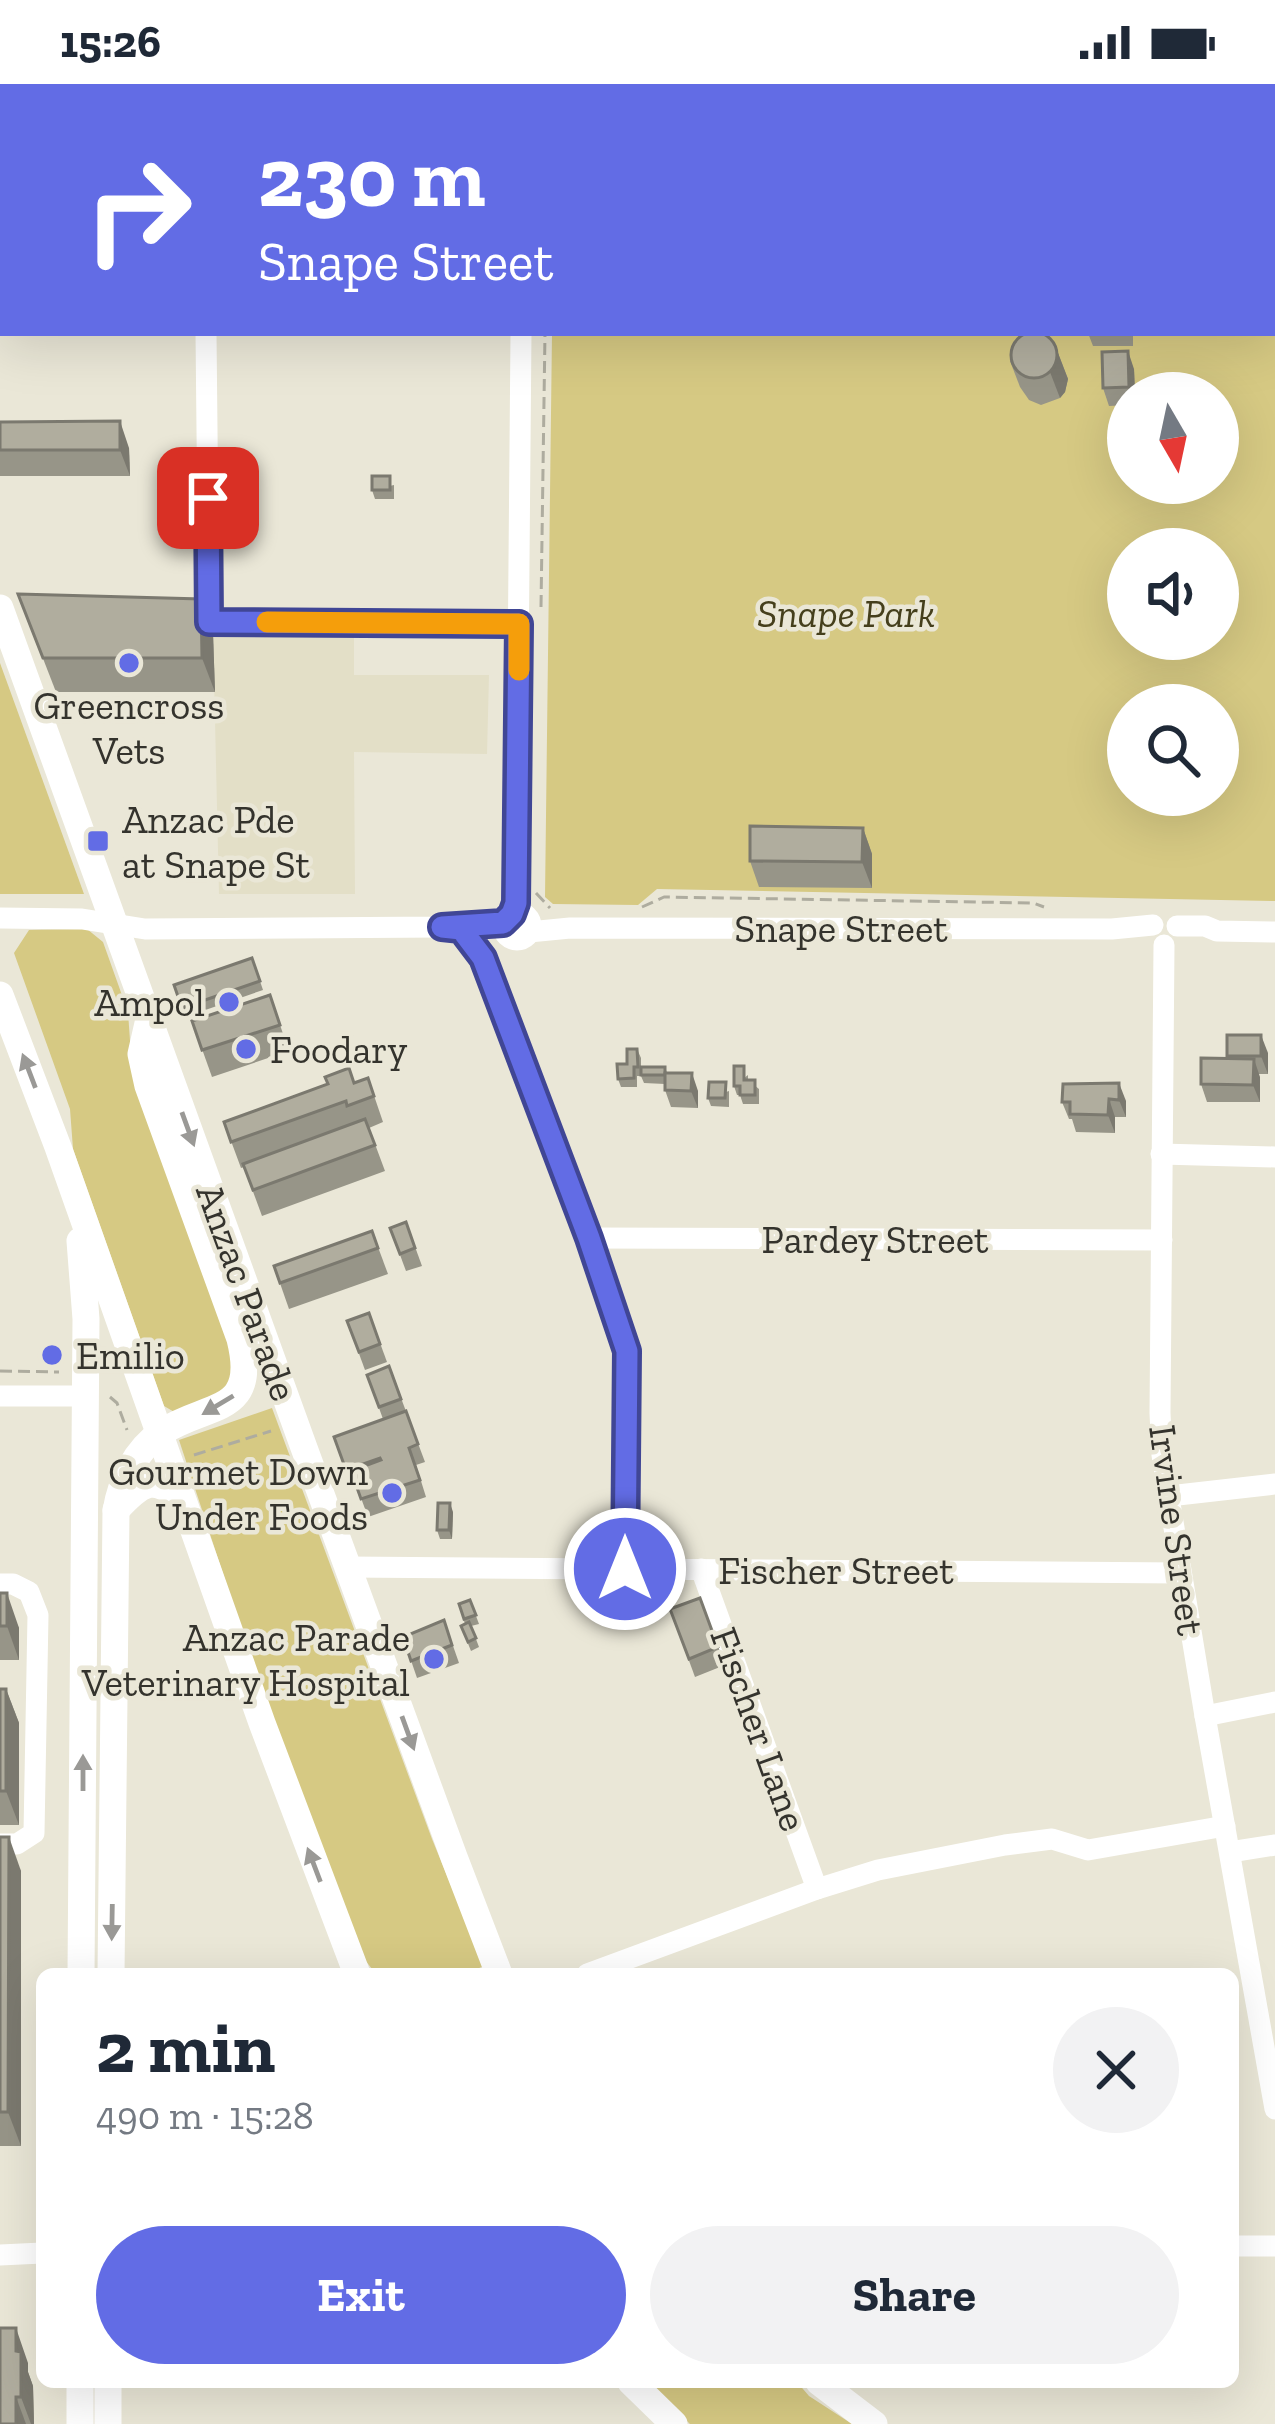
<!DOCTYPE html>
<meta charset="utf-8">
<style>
body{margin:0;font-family:"Zilla Slab",serif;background:#f2f2f3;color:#1f2937;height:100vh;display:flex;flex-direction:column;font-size:45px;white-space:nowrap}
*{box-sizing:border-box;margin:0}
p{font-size:39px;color:#747a83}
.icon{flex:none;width:66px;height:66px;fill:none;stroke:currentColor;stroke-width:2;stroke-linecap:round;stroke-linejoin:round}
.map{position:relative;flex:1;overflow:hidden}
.panel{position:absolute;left:36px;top:1884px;width:1203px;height:420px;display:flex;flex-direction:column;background:#fff;border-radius:18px;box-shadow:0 12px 48px #0002}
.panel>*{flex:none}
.banner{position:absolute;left:0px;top:0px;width:1275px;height:252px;box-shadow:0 12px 48px #0002;background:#626ce5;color:#fff;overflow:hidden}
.needle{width:78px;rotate:171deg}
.tools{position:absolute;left:1107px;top:288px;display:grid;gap:24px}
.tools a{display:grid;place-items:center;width:132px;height:132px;border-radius:50%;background:#fff;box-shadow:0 12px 48px #0002;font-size:60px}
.pin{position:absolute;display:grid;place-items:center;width:102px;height:102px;color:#fff;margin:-51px;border-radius:24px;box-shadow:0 6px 18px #0006}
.me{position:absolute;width:132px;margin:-66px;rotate:0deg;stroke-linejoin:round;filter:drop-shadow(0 0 9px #0008)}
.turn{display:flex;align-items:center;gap:42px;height:252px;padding:0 60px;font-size:54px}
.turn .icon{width:156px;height:156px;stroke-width:2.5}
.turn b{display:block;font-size:84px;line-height:102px}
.round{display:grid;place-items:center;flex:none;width:126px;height:126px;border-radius:63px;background:#f2f2f3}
.headline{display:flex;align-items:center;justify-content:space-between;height:204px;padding:0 60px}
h1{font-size:72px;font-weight:800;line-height:90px}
.action{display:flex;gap:24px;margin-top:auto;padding:24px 60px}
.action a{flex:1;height:138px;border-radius:72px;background:#626ce5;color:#fff;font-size:48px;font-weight:800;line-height:138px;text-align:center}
.action a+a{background:#f2f2f3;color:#1f2937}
.status{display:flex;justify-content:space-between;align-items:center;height:84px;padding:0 60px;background:#fff;direction:ltr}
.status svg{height:33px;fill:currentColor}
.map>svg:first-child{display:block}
</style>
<div class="status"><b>15:26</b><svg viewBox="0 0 49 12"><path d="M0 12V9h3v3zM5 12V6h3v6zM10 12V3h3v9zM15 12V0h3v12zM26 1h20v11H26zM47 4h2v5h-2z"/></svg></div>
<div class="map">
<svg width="1275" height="2340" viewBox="0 0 1275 2340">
<rect width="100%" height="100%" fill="#eae7d7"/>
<polygon fill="#e3dfc7" points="213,549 354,551 354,591 489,591 487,670 354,668 355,810 219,810"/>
<g fill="#d6c983" fill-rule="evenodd">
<path d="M1272,223H1275V817L657,805L638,821L553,820L545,813L552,249H1272ZM1128,309H1218V399H1128ZM1128,465H1218V555H1128ZM1128,621H1218V711H1128Z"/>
<polygon points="0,579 84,810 0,810"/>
<path d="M87,845L103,858L128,928L131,971L230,1255C239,1309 221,1311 176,1329L164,1322L73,1065L70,1025L14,869L29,846Z"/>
<polygon points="272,1324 432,1755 484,1882 465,1890 376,1890 361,1871 262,1608 179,1356"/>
<polygon points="647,2298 797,2298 809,2312 852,2340 690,2340"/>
</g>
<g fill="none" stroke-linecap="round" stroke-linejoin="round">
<g stroke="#aeac9f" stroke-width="3" stroke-dasharray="12 6" stroke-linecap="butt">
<polyline points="1272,219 1275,219"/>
<polyline points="541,523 545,249"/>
<polyline points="536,809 550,824"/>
<polyline points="642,823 664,813 1033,819 1044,823"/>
<polyline points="0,1287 59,1288"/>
<polyline points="110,1313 117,1319 127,1346"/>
<polyline points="194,1371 271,1347"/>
</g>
<g stroke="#fff" stroke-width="21">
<polyline points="958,0 960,3"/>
<polyline points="206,3 206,0"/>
<polyline points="524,3 524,0"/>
<polyline points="0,181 3,181"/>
<polyline points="1272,192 1275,192"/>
<polyline points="206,249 209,538"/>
<polyline points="184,538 519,540"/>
<circle cx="517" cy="842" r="14"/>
<polyline points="512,830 516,819 521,249"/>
<polyline points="0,834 82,835 145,845 442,843 503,839"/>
<polyline points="1177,842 1205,842 1217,847 1275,848"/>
<polyline points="461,845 483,874 589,1154 627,1267 625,1485"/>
<polyline points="529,848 570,844 1112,845 1153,841"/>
<polyline points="1164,861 1160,1329 1162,1371 1205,1632 1275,2025"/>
<polyline points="1161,1070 1275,1073"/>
<polyline points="589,1154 1162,1156"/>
<polyline points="0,1312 86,1312"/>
<polyline points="1169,1412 1275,1400"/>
<polyline points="347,1483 1181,1489"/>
<polyline points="701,1485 817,1805"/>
<polyline points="0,1500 13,1500 29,1508 38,1531 34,1749 17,1760 0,1760"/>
<polyline points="1205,1632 1275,1618"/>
<polyline points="1230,1768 1275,1761"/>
<polyline points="587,1890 817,1805 878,1786 1005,1761 1052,1755 1088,1766 1225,1742"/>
<polyline points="1233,2162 1275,2162"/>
<polyline points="0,2171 42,2169"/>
</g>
<g stroke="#fff" stroke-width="27">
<polyline points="0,524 303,1361 454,1773 499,1890"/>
<polyline points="0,911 58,1063 262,1639 357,1890"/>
<polyline points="80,1157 86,1235 81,1890"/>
<path d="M116,1426C142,1398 155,1388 184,1420"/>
<path d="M111,1890L116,1427C121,1397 135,1366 162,1348C208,1318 259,1332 240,1255L148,1002L141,970L149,935"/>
<polyline points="108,2298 108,2340"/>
<polyline points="631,2298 674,2340"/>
<polyline points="819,2298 874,2340"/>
<polyline points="80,2340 80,2298"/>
</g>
</g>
<g fill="#979588">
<polygon points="1088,249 1133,249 1133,262 1093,262"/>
<polygon points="1058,269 1068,295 1065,308 1060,314 1041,321 1029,316 1020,303 1010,277"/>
<polygon points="1134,285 1135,309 1128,309 1128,321 1109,322 1103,304"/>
<polygon points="0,338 129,364 130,392 0,392"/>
<polygon points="394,401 394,415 375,415 372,406"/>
<polygon points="18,510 201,515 213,549 215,608 56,608"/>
<polygon points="863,744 872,770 872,804 759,803 750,777"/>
<polygon points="252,874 263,906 185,933 174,901"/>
<polygon points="270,912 289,967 212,993 192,937"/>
<polygon points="637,965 641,974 641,985 665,983 667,989 698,1007 698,1024 671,1023 665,1006 665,1000 644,999 641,992 637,992 637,1003 621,1003 618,995"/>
<polygon points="1268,969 1268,990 1259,990 1260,1018 1207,1018 1201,1000 1228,975 1227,972"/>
<polygon points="748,991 748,996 759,1005 759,1020 743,1020 740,1011 737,1011 734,1002"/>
<polygon points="368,994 383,1038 369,1044 385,1087 262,1132 244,1083 241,1084 224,1038 328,1000 354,999"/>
<polygon points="1063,1000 1126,1017 1126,1033 1115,1033 1115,1049 1076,1048 1072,1035 1069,1035 1062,1018"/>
<polygon points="729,1007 729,1023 711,1022 708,1014"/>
<polygon points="406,1138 422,1182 406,1187 390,1144"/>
<polygon points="372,1147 388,1190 289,1225 274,1182"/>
<polygon points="369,1229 387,1278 365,1286 347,1237"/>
<polygon points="389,1282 425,1378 416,1381 426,1413 368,1433 357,1403 352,1404 334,1353 383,1335 367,1291"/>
<polygon points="453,1428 452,1455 440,1455 437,1446"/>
<polygon points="0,1509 19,1544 19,1576 0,1576"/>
<polygon points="700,1514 725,1581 695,1593 670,1525"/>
<polygon points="470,1516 479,1540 471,1542 479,1563 471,1567 461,1542 465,1540 459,1520"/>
<polygon points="444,1536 459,1579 417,1594 403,1553"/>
<polygon points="0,1605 6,1605 19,1639 19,1741 0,1741"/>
<polygon points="0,1753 21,1787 21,2062 0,2062"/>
<polygon points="28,2279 28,2288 33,2302 34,2340 0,2340"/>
</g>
<g fill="#7b796f">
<polygon points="1128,267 1134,285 1135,309 1131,309 1129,303"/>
<polygon points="1058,269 1068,295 1065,308 1060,314 1050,288"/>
<polygon points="120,337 129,364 130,392 120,366"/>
<polygon points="201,515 213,549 215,608 202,574"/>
<polygon points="863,744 872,770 872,804 862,778"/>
<polygon points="1261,951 1268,969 1268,990 1261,972"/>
<polygon points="1254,975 1260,993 1260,1018 1253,1001"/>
<polygon points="692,989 698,1007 698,1024 691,1007"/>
<polygon points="1119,999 1126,1017 1126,1033 1119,1016"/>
<polygon points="1109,1015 1115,1033 1115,1049 1108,1031"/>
<polygon points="450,1419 453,1428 452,1455 449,1446"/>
<polygon points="7,1509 19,1544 19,1576 7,1542"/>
<polygon points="6,1605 19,1639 19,1741 6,1707"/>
<polygon points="9,1753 21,1787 21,2062 8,2028"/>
<polygon points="16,2244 28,2279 28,2288 33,2302 34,2340 31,2340 21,2313 16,2267"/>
<polygon points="16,2313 26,2340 16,2340"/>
</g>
<g fill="#b0ad9e" stroke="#7b796f" stroke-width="3">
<circle cx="1034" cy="271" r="23"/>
<polygon points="1128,267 1129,303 1103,304 1102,268"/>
<polygon points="120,337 120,366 0,366 0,338"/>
<rect x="372" y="392" width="18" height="14"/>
<polygon points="18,510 201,515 202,574 43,574"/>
<polygon points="750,742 863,744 862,778 750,777"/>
<polygon points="252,874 260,897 182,924 174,901"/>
<polygon points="270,911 280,941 202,966 192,937"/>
<rect x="1227" y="951" width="34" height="21"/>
<polygon points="627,965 637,965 638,983 634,983 634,994 618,995 617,980 627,980"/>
<polygon points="1201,974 1254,975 1253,1001 1201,1000"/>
<polygon points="734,982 744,982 744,996 755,996 755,1011 740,1011 740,1002 734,1002"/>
<rect x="641" y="983" width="24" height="8"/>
<polygon points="349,984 354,999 368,994 374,1012 347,1022 346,1017 231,1058 224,1038 328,1000 325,993"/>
<polygon points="665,989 692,989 691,1007 665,1006"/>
<polygon points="709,998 726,998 725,1014 708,1014"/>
<polygon points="1119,999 1119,1016 1109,1015 1108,1031 1070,1030 1070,1018 1062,1018 1063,1000"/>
<polygon points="365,1035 375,1061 253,1106 243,1080"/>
<polygon points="406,1138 415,1164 400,1170 390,1144"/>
<polygon points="372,1147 378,1164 280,1199 274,1182"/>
<polygon points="369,1229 380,1260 359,1268 347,1237"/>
<polygon points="389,1282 401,1315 379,1323 367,1291"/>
<polygon points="406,1327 418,1360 409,1364 420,1396 361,1415 351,1387 381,1376 380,1374 346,1386 334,1353"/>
<polygon points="438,1419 450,1419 449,1446 437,1446"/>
<rect x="0" y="1509" width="7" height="33"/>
<polygon points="700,1514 718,1563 689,1575 670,1525"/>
<polygon points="470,1516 476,1531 464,1535 459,1520"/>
<polygon points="444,1536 452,1561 411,1577 403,1553"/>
<polygon points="469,1538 476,1554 468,1558 461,1542"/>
<rect x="0" y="1605" width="6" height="102"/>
<polygon points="0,1753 9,1753 8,2028 0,2028"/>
<polygon points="0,2244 16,2244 16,2267 21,2268 21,2313 16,2313 16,2340 0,2340"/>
</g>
<defs><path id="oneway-solid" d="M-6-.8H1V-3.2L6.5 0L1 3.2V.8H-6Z" transform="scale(3)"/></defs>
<g fill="#9a9996">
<use href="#oneway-solid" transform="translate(29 987) rotate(-111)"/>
<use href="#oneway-solid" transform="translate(188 1045) rotate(70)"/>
<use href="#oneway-solid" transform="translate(218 1321) rotate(149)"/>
<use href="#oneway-solid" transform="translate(408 1649) rotate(70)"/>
<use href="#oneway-solid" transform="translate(83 1689) rotate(-90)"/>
<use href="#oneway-solid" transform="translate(314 1781) rotate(-111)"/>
<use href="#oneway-solid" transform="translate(112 1838) rotate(91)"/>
</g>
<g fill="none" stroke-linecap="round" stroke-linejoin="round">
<defs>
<polyline id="route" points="208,414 209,538 519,540 516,819 512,830 503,839 442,843 461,845 483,874 589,1154 627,1267 625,1485"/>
</defs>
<use href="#route" stroke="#404695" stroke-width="30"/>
<use href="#route" stroke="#626ce5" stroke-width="21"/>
<polyline stroke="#f59e0b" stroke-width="21" points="267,538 519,540 519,586"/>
</g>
<g fill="#626ce5" stroke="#eae7d7" stroke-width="4.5">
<circle cx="129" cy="579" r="12"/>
<rect x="86" y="745" width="24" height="24" rx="6"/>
<circle cx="229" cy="918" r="12"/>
<circle cx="246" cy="965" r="12"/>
<circle cx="52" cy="1271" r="12"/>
<circle cx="392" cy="1409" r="12"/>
<circle cx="434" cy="1575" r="12"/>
</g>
<g text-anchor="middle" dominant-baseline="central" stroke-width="9" stroke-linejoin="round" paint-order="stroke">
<g font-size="39" font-style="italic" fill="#453f1c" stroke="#eae7d7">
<text x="846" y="529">Snape Park</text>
</g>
<g font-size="39" fill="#34332d" stroke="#eae7d7" text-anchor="start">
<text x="129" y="621" text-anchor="middle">Greencross<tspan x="129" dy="45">Vets</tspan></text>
<text x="122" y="735">Anzac Pde<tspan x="122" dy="45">at Snape St</tspan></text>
<text x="205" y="918" text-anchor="end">Ampol</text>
<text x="270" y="965">Foodary</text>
<text x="76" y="1271">Emilio</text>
<text x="368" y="1387" text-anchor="end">Gourmet Down<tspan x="368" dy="45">Under Foods</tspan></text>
<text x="410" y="1553" text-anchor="end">Anzac Parade<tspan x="410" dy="45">Veterinary Hospital</tspan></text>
</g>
<g font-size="39" fill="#34332d" stroke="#eae7d7">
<text x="841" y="844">Snape Street</text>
<text x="875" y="1155">Pardey Street</text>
<text transform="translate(247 1208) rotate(70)">Anzac Parade</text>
<text transform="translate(1177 1446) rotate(82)">Irvine Street</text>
<text x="836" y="1486">Fischer Street</text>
<text transform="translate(759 1645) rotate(70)">Fischer Lane</text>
</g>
</g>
</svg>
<div class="tools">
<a><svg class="needle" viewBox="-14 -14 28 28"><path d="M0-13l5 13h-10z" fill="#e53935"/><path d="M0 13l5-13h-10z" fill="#747a83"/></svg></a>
<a><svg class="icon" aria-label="sound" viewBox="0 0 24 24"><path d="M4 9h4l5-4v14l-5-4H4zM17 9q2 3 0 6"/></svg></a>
<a><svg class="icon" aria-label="search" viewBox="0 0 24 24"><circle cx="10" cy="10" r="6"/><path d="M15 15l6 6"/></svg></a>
</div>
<div class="pin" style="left:208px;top:414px;background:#d93025"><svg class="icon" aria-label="arrive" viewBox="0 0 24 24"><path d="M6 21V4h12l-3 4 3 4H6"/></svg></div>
<svg class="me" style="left:625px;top:1485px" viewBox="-20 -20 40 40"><circle r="17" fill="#626ce5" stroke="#fff" stroke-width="3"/><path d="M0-11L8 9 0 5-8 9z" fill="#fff"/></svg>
<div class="banner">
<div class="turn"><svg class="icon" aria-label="right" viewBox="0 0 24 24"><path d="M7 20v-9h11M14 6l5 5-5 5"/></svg><div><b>230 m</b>Snape Street</div></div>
</div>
<section class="panel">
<div class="headline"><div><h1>2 min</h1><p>490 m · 15:28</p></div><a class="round"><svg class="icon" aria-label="close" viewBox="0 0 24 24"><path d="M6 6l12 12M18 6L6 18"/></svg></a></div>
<div class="action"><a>Exit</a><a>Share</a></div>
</section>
</div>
